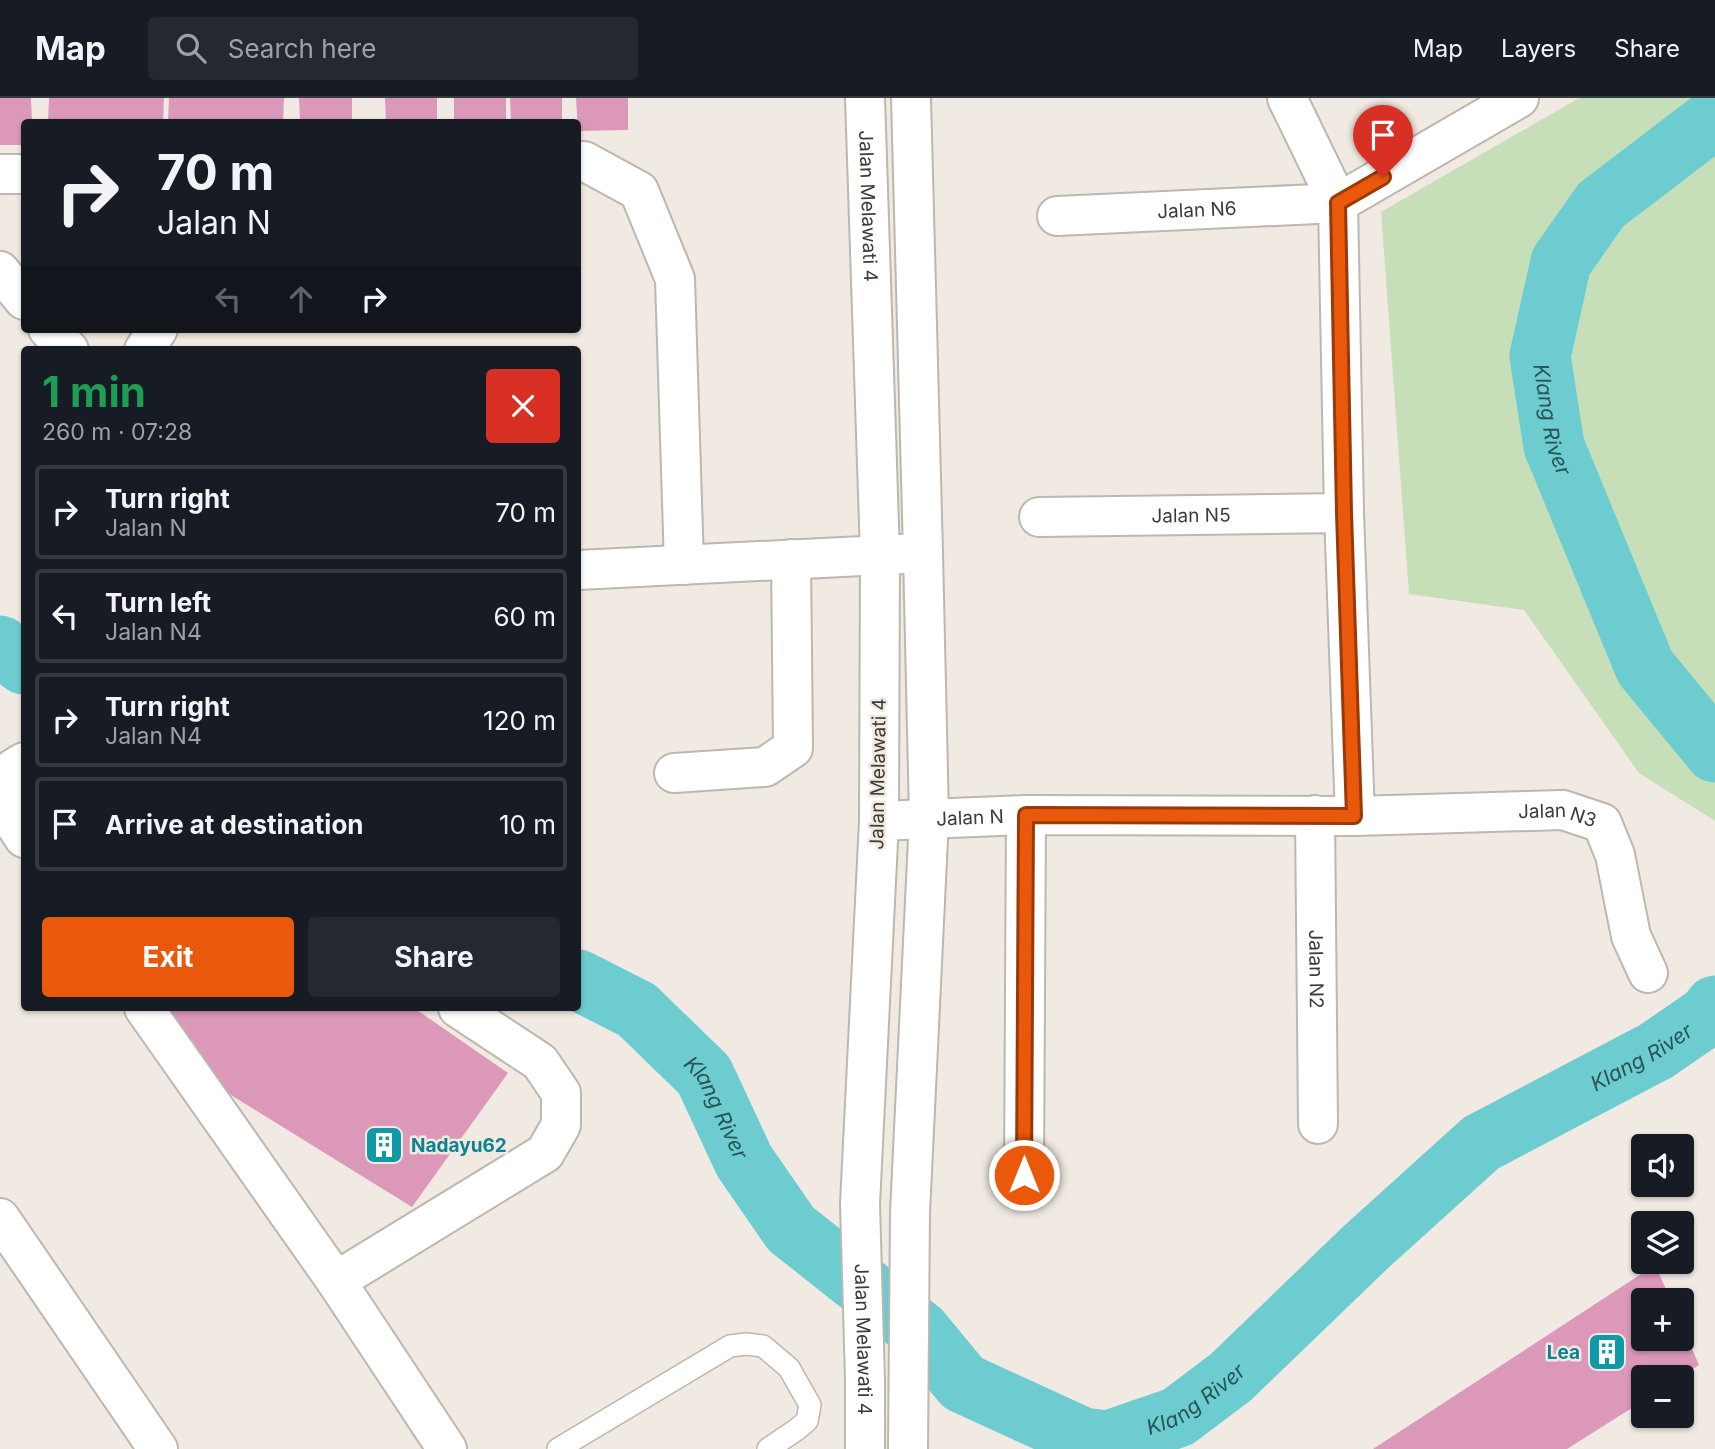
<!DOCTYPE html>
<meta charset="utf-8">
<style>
body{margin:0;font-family:Inter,sans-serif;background:#242831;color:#f1f3f6;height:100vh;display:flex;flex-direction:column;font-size:26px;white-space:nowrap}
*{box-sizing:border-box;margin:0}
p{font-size:23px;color:#9ea1a6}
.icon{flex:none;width:38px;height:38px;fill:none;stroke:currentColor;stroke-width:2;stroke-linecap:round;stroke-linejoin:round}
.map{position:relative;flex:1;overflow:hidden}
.details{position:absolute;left:21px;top:248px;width:560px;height:665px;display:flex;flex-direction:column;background:#171b24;border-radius:7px;box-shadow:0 2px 5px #0004}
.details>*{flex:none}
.hud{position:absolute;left:21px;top:21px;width:560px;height:214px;border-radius:7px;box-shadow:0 2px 5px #0004;background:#171b24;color:#f1f3f6;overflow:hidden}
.controls{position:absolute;left:1631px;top:1036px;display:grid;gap:14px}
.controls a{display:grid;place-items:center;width:63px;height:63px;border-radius:7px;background:#171b24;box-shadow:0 2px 5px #0004;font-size:35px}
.pin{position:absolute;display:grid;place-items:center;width:60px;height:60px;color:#fff;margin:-72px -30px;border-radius:50% 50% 50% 0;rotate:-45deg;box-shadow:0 0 7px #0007}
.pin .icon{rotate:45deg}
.me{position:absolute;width:77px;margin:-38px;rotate:0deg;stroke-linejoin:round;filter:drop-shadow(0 0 5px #0008)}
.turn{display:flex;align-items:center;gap:24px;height:147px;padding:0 21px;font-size:32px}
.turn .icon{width:91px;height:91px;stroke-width:2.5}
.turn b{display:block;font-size:49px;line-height:60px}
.lanes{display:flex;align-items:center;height:66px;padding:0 21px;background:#0003;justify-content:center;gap:35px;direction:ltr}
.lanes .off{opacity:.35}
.round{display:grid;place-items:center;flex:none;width:74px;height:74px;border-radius:7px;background:#242831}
.overview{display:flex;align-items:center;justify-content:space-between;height:119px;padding:0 21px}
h1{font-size:42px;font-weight:700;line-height:52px;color:#1e9e55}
.primary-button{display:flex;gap:14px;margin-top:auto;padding:14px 21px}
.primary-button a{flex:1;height:80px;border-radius:7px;background:#ea580c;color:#fff;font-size:28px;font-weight:700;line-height:80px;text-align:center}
.primary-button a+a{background:#242831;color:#f1f3f6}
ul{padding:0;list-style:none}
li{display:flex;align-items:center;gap:21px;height:94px;margin:0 14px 10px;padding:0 7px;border:4px solid #363941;border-radius:7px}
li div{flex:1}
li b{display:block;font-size:26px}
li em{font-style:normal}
header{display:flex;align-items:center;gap:42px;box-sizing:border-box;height:98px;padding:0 35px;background:#171b24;border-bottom:2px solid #363941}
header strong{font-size:33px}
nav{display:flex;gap:38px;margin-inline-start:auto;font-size:24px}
.search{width:490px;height:63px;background:#242831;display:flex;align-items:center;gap:18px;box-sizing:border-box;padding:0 24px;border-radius:7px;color:#9ea1a6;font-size:26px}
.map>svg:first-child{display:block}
</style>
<header>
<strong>Map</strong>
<div class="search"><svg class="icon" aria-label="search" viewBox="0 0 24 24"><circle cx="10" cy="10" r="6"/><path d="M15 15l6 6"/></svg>Search here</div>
<nav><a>Map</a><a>Layers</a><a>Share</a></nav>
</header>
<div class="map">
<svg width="1715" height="1351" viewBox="0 0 1715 1351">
<rect width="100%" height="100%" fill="#f0eae2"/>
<polygon fill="#c6dfb9" points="1579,0 1715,0 1715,723 1639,675 1524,512 1409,496 1381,114"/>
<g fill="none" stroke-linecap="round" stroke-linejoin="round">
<g stroke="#6cccd0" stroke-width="61">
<path id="s1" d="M1715,20L1601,107L1561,164L1540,258L1554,348L1645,569L1715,654"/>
<polyline points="0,548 24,566"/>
<path id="s2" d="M578,882L637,912L704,977L744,1063L791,1131L920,1233L963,1285L1083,1340L1108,1343L1178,1319L1231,1279L1366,1149L1481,1045L1656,953L1707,918L1715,908"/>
</g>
</g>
<g fill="#dc98b9">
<polygon points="0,0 31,0 32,24 24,24 24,47 0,47"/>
<polygon points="49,0 164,0 163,24 48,24"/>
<polygon points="169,0 284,0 283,24 168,24"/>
<polygon points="299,0 352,0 352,24 300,24"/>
<polygon points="385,0 437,0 437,24 386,24"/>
<rect x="454" y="0" width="52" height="24"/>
<polygon points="510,0 562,0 562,24 511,24"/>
<polygon points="576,0 628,0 628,32 578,33"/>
<polygon points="161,910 414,910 508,975 412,1109 213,986"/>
<polygon points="1655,1167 1671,1202 1643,1202 1643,1241 1682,1241 1682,1228 1699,1267 1680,1279 1643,1279 1643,1303 1567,1351 1373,1351"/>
</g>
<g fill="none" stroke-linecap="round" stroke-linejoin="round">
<defs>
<polyline id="lane" points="558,1351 730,1248 746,1246 763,1248 789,1270 810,1307 807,1323 796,1332 768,1351"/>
<g id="street">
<polyline points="1287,0 1338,105 1344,415 1355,718"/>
<polyline points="578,63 584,63 639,93 675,181 684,467"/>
<polyline points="0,76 24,76"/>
<path id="s3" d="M1057,118L1338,105L1519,0"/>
<polyline points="0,173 24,202"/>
<polyline points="48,231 69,252"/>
<polyline points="144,252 158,231"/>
<path id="s4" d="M1039,419L1344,415"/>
<polyline points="578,472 923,455"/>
<polyline points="24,664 14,670 8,693 16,728 24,740"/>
<polyline points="674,675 765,669 793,650 791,461"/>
<path id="s5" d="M1315,717L1318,1026"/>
<path id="s6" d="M879,723L1026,717L1355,718L1563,712L1602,725L1615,757L1631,838L1648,875"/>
<polyline points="144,910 336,1183 447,1351"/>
<polyline points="1024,1077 1026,717"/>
<polyline points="0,1120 158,1351"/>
<polyline points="336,1183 545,1055 561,1027 561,995 540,964 458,910"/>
</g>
<g id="secondary">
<path id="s7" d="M865,0L880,457L879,723L860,1106L865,1282V1351"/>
<polyline points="908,1351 910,1115 929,720 923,455 911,0"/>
</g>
</defs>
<use href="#lane" stroke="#bcb7af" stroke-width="24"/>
<use href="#street" stroke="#bcb7af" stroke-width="42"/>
<use href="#secondary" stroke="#bcb7af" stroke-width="42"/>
<use href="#lane" stroke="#fff" stroke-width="21"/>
<use href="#street" stroke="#fff" stroke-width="38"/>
<use href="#secondary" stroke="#fff" stroke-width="38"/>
</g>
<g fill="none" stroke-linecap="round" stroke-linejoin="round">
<defs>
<polyline id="route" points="1024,1077 1026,717 1354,718 1344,415 1338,105 1383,79"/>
</defs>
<use href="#route" stroke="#983908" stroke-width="18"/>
<use href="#route" stroke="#ea580c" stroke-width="12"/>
</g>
<defs>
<symbol id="building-square" viewBox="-11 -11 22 22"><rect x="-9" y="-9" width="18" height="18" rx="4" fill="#0f9aa8" stroke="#f0eae2"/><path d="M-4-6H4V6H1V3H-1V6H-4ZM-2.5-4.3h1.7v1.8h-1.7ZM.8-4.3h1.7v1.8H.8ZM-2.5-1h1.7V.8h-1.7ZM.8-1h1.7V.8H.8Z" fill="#fff"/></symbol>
</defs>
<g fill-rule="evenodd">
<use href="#building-square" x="362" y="1025" width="44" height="44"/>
<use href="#building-square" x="1585" y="1232" width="44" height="44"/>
</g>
<g text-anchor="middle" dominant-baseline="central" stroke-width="5" stroke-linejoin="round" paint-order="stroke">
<g font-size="19" fill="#3d3b37" stroke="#f0eae2">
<text stroke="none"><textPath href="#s7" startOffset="108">Jalan Melawati 4</textPath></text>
<text stroke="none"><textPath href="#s3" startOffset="140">Jalan N6</textPath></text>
<text stroke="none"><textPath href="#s4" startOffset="152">Jalan N5</textPath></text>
<text transform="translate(878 676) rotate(-89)">Jalan Melawati 4</text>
<text stroke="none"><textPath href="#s6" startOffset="91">Jalan N</textPath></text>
<text stroke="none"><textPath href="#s6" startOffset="679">Jalan N3</textPath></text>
<text stroke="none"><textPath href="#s5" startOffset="154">Jalan N2</textPath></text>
<text stroke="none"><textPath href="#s7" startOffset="1242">Jalan Melawati 4</textPath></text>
</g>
<g font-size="19" font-weight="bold" fill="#0d838f" stroke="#f0eae2" text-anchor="start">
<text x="411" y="1047">Nadayu62</text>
<text x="1580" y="1254" text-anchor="end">Lea</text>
</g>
<g font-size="21" font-style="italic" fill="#285455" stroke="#f0eae2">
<text stroke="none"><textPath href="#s1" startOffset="374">Klang River</textPath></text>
<text stroke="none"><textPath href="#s2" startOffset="1391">Klang River</textPath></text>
<text stroke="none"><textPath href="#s2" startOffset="194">Klang River</textPath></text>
<text stroke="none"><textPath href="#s2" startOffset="824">Klang River</textPath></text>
</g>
</g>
</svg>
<div class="controls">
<a><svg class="icon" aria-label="sound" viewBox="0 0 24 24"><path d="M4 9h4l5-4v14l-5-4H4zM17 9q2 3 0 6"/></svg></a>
<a><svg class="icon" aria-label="layers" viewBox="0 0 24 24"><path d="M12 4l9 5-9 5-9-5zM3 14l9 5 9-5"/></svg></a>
<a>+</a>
<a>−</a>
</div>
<div class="pin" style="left:1383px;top:79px;background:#d93025"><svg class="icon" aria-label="arrive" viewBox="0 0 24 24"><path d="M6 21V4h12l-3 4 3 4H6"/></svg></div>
<svg class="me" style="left:1024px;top:1077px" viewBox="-20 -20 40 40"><circle r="17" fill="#ea580c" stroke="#fff" stroke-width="3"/><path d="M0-11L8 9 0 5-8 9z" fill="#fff"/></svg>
<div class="hud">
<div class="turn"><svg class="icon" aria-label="right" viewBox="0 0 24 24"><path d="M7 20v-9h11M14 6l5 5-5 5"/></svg><div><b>70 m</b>Jalan N</div></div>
<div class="lanes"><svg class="icon off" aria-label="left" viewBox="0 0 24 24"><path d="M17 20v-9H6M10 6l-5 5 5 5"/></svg><svg class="icon off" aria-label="ahead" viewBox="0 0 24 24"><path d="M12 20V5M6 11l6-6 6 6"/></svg><svg class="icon" aria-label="right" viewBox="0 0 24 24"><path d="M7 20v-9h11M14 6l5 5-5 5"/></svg></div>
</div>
<section class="details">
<div class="overview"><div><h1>1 min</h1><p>260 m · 07:28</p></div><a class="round" style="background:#d93025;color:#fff"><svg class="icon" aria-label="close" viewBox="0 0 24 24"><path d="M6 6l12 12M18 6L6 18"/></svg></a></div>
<ul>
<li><svg class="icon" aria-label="right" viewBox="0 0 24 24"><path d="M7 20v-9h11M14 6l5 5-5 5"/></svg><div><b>Turn right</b><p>Jalan N</p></div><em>70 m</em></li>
<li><svg class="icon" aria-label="left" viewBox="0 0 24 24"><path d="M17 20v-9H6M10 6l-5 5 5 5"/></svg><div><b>Turn left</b><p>Jalan N4</p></div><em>60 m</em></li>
<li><svg class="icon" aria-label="right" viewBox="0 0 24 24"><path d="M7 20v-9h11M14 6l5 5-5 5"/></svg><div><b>Turn right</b><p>Jalan N4</p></div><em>120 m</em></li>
<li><svg class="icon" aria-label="arrive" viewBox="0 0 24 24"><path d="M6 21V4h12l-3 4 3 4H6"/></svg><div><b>Arrive at destination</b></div><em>10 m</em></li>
</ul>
<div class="primary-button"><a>Exit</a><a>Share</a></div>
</section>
</div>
